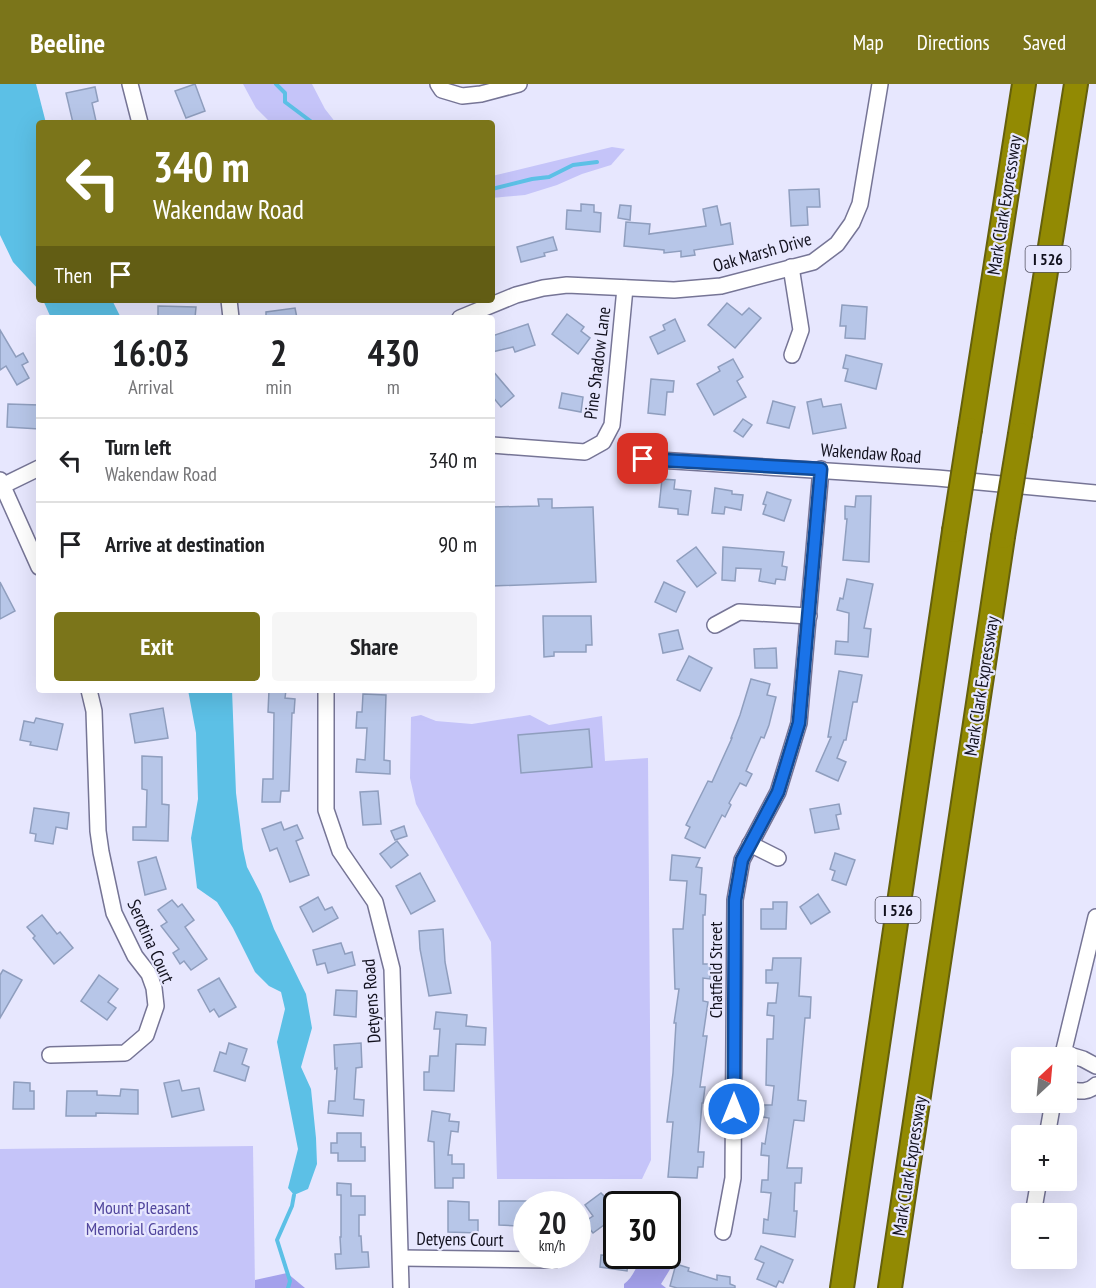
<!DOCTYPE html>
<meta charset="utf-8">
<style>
body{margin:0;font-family:"PT Sans Narrow",sans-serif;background:#f6f6f6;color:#202124;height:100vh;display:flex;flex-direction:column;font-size:22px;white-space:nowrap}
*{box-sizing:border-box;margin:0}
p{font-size:20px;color:#757577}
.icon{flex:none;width:33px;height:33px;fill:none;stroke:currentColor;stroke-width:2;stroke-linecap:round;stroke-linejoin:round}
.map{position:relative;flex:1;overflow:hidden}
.side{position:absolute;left:36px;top:231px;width:459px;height:378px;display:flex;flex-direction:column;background:#fff;border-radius:6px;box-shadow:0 6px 24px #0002}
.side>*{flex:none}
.top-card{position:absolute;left:36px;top:36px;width:459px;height:183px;border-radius:6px;box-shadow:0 6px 24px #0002;background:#7b751a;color:#fff;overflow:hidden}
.needle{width:39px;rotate:26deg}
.buttons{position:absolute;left:1011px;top:963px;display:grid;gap:12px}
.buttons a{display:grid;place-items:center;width:66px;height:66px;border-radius:6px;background:#fff;box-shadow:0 6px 24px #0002;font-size:30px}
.speed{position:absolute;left:513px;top:1107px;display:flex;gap:12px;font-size:30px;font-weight:700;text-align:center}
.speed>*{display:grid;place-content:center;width:78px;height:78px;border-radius:50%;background:#fff;box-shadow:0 6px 24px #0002;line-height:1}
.speed small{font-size:15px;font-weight:400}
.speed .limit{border:3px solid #111;border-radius:9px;background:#fff;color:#111}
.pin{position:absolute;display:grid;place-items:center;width:51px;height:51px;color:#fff;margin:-26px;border-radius:12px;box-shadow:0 3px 9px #0006}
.me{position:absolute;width:66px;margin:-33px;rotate:0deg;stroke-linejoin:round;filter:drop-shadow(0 0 4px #0008)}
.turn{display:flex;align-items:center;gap:21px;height:126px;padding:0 18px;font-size:27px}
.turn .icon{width:78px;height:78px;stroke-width:2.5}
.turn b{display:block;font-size:42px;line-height:51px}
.then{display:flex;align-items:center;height:57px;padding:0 18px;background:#0003;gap:12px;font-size:22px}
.eta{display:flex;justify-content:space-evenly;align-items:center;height:102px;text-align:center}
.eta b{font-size:36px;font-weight:700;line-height:42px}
.cta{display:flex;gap:12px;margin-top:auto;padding:12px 18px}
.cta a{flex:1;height:69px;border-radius:6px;background:#7b751a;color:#fff;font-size:24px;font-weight:700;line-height:69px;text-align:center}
.cta a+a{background:#f6f6f6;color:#202124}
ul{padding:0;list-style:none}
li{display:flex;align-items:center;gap:18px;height:84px;padding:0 18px;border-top:2px solid #e0e0e0}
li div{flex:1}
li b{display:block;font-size:22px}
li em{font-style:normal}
header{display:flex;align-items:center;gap:36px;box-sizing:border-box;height:84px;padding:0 30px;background:#7b751a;color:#fff}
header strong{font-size:28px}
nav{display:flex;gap:33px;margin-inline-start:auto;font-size:21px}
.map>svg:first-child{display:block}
</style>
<header>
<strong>Beeline</strong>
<nav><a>Map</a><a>Directions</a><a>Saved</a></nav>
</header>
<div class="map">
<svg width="1096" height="1204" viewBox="0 0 1096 1204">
<rect width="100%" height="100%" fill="#e7e7fe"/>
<g fill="#c5c4f9">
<polygon points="243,0 312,0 325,25 336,39 271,39 256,24"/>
<polygon points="612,63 625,65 611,81 582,90 557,101 525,111 492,114 492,92"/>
<polygon points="421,631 436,637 472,640 530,631 549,641 602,632 605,677 648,674 651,1076 642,1095 497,1095 491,858 416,720 410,694 411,633"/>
<polygon points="253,1062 255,1204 0,1204 0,1065"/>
</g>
<g fill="#a4a1ec">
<path d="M668,1160L676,1165L680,1169L661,1200L666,1204H624V1200C634,1193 636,1180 645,1172H668Z"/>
<polygon points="287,1189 305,1204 255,1204 255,1196"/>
</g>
<g fill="#5cc0e6">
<polygon points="0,0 36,0 46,39 39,39 39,206 13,178 0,151"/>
<polygon points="43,216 112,216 121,234 51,234"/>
<polygon points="188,606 232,606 236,709 243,765 247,783 261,810 274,845 306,910 312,944 301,983 311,1005 316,1054 317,1080 308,1105 294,1111 288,1104 298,1065 277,958 285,925 281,908 269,902 255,888 233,844 217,818 197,804 191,754 198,715 196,649"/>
</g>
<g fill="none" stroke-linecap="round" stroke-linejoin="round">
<g stroke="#5cc0e6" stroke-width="4">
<polyline points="276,0 285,9 285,18 313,39"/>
<polyline points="492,105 532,95 549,93 573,81 597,78"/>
<polyline points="288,1204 290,1197 277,1156 292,1122 294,1111"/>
</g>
</g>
<g fill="#b7c6e8" stroke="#8f9ebe" stroke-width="1.5">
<polygon points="195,0 205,27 186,34 175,7"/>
<polygon points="95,3 98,17 92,19 96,37 73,39 66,9"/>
<polygon points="819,105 820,123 807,123 808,141 791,142 789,106"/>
<polygon points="581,120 594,121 594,128 601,129 600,148 566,145 567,126 581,127"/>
<polygon points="620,121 631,122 630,136 618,134"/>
<polygon points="717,122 721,141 730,139 733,160 694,166 695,171 681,173 681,167 664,169 664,166 624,162 626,138 650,140 649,150 706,142 703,125"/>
<polygon points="553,153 557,166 544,169 545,172 521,178 517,163"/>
<polygon points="727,219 742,231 749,224 761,234 735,264 708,241"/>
<polygon points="842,221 867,223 865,255 845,254 846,242 840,242"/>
<polygon points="158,222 196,223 195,234 158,234"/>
<polygon points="295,224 297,234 266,234 266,228"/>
<polygon points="567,230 584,243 581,247 590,254 578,270 552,250"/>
<polygon points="675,235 685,257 658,270 650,253 665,246 663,241"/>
<polygon points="528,240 535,261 515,268 513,263 492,268 492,252"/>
<polygon points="0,246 16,273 23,269 28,278 22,281 29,294 17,301 6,282 0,286"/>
<polygon points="846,271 882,280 876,305 845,297 848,285 843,284"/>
<polygon points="733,275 743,293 737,297 746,313 714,331 697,300 720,287 718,283"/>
<polygon points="492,286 514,312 501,323 492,312"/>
<polygon points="651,295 674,297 673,308 667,308 665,331 648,329"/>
<polygon points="562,309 583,313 581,328 559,324"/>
<polygon points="821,315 823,323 841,320 846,344 813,350 807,318"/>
<polygon points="773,317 795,323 789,344 767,339"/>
<polygon points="8,320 39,321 39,345 7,343"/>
<polygon points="743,335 752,341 743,353 734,347"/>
<polygon points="662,395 675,396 674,405 691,407 688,431 678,430 678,425 659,423"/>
<polygon points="715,404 732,407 732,410 743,411 741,426 725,423 724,430 712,429"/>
<polygon points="767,408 791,416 784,437 763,430 766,421 763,420"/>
<polygon points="856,412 871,412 869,478 843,476 847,435 845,435 845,422 855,423"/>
<polygon points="538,415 552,415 552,424 593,423 596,498 492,502 492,423 539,422"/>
<polygon points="696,463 716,489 697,503 677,477"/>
<polygon points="723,463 784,468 782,482 787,483 785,496 776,495 775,500 759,497 761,485 736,484 735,497 722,496"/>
<polygon points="847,495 873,500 864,544 871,545 868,573 835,570 836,557 848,558 849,529 837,526 840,514 843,515"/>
<polygon points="0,498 15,527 0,535"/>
<polygon points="664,498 685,508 676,528 655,518"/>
<polygon points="543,532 591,532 592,561 586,561 586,568 554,568 554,572 544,573"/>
<polygon points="678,546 683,565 663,569 659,550"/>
<polygon points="776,564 777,584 755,584 754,565"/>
<polygon points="689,572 712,584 700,607 677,596"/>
<polygon points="839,587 862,591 857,618 853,618 846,656 844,656 837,674 846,678 838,697 816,687 831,653 828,653"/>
<polygon points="751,595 770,600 767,611 776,613 769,641 764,654 761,653 746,687 752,690 746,702 740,699 729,719 731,721 725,733 722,731 705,764 685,754 690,743 686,741 708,697 712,698 732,654 731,654 740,631"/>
<polygon points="269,606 286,606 285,614 295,615 294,629 292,629 289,707 281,707 280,718 262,718 263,695 273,695 274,629 268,628"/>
<polygon points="363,610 386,611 384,676 390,677 390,690 356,688 357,675 365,676 367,644 356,644 357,628 362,628"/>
<polygon points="163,624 168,654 135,659 130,630"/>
<polygon points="36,634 63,640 57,666 30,661 31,658 20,656 24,637 34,639"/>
<polygon points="589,645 592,683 521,689 518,651"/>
<polygon points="142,672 162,673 162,720 169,721 168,757 133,756 133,743 146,743 147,706 142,705"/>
<polygon points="378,707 381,740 363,741 360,708"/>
<polygon points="839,720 841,730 836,731 839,745 815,749 810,725"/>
<polygon points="34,724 69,729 67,745 56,743 53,760 35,757 36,750 30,749"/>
<polygon points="281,738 284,746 297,741 303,754 296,757 309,791 290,798 277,764 270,767 262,745"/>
<polygon points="404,742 407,752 395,756 391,747"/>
<polygon points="397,757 408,771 391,784 380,770"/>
<polygon points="835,769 855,776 846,801 832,796 835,787 830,785"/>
<polygon points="672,771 700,774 696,783 702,784 700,810 706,811 705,831 703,831 703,880 710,880 710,895 703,894 703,917 708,918 703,952 707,952 700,1003 705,1003 703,1019 702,1019 698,1068 704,1068 703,1083 698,1083 697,1094 668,1093 673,1038 667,1038 673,989 676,939 674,939 679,905 675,905 673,845 683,845 687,797 670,796"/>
<polygon points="156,773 166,805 145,811 138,778"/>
<polygon points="420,789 435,817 411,830 396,802"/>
<polygon points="818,810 830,828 811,840 800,823"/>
<polygon points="318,813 325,826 332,823 338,834 313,848 300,823"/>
<polygon points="172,816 178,823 182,820 194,836 185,843 207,875 191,886 184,877 180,880 173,869 179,865 161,842 167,838 158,826"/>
<polygon points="773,818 787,818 786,845 761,845 761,825 773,825"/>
<polygon points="42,831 57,850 60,848 73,864 54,880 33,854 35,852 27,843"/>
<polygon points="443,845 445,878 451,909 429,912 420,865 419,847"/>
<polygon points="341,859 345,870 352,868 355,881 328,889 325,879 317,881 313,866"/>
<polygon points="773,874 801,874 799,912 811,913 810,934 805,934 798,1016 806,1017 804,1037 794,1036 787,1084 802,1084 801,1099 795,1099 794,1127 797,1127 795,1153 763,1149 764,1135 768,1136 771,1109 761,1108 762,1096 768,1096 769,1072 761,1071 762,1059 765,1060 769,1034 763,1033 764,1021 772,1021 774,1002 766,1001 767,955 773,955 774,932 767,931 768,919 776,919 778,899 766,899 766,886 772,886"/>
<polygon points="3,886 22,896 0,934 0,891"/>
<polygon points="99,891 118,905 108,918 116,924 107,936 81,917"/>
<polygon points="219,894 236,923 219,933 214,925 210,928 198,906"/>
<polygon points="336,906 357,907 356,933 334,931"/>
<polygon points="436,928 467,931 466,942 486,944 485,961 456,960 454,1007 424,1006 424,988 429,988 430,972 438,972 440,945 434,945"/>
<polygon points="229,959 247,965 242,980 249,983 245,997 214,987 220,968 226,970"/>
<polygon points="361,959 362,983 356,984 354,1015 364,1016 363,1032 328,1029 329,1017 335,1017 337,984 335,985 334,961"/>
<polygon points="179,996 182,1007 199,1004 204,1026 172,1033 164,999"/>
<polygon points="14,998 30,999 30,1007 34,1007 34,1025 13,1025"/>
<polygon points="121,1005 138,1006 138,1030 96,1029 96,1032 66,1032 67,1007 97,1007 97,1011 120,1012"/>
<polygon points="432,1027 450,1030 449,1037 459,1038 458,1048 451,1047 448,1071 452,1071 452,1080 464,1080 464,1094 453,1094 453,1104 435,1104 434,1058 428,1057"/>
<polygon points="337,1049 361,1049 361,1063 365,1063 365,1077 338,1077 338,1069 331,1069 331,1059 337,1059"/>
<polygon points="337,1099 351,1100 351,1112 365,1112 365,1131 359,1131 359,1152 361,1152 362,1168 368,1168 369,1183 336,1185 335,1170 341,1170 340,1153 341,1153 341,1111 337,1111"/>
<polygon points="613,1108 620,1117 610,1124 616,1132 593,1149 584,1138 593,1132 585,1121 601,1109 606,1114"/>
<polygon points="448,1117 469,1118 469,1136 478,1136 478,1149 448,1148"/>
<polygon points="499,1117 526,1117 526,1134 520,1134 519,1142 499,1141"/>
<polygon points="761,1162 793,1176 783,1199 779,1197 776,1203 757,1195 764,1179 755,1175"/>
<polygon points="601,1171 629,1172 627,1187 600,1183"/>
<polygon points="676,1180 689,1184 688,1187 717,1196 717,1191 730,1193 730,1200 735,1202 735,1204 677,1204 670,1202"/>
</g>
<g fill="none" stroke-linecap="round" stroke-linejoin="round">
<defs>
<g id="minor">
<polyline points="130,0 140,39"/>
<polyline points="438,0 442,6 462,12 481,10 519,0"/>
<polyline points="791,183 801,246 792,271"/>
<polyline points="229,216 231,234"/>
<polyline points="460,234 516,211 543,204 567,201 674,206 721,202 813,178 837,160 852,139 860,120 880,0"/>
<polyline points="492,361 585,368 603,358 612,341 625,204"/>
<polyline points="643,375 937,394 1096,409"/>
<polyline points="0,396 39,483"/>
<polyline points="0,403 39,384"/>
<polyline points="715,541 739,528 809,532"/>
<polyline points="326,606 326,726 340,767 375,818 392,885 401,1204"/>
<polyline points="750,760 778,774"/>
<polyline points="1063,969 1083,975 1096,982"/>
<polyline points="50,971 125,969 146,951 156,922 154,904 149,890 135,872 114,829 101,768 98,747 94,627 89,606"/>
<polyline points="1062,974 1096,833"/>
<path d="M1066,1005C1078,1007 1087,1010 1096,1001"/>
<polyline points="1047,1052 1053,1018"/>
<polyline points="1033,1130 1039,1096"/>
<polyline points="723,1148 733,1094 735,816 742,776 778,708 799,639 821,385"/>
<polyline points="401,1174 554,1176"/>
</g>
<g id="highway">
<polyline points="970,345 1024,0"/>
<polyline points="1020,350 1076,0"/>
<polyline points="842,1204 954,447"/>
<polyline points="890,1204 1003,453"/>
</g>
</defs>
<use href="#minor" stroke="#767596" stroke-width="18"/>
<use href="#highway" stroke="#65600c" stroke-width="26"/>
<use href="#minor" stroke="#fff" stroke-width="15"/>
<use href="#highway" stroke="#928a03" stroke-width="22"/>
<defs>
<g id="highway-bridge">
<polyline points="954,447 970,345"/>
<polyline points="1003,453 1020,350"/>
</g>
</defs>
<use href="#highway-bridge" stroke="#65600c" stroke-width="26" stroke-linecap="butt"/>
<use href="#highway-bridge" stroke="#928a03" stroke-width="22"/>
</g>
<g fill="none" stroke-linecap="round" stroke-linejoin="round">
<defs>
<polyline id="route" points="643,375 821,385 799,639 778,708 742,776 735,816 734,1025"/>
</defs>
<use href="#route" stroke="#114b97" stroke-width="15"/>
<use href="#route" stroke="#1a73e8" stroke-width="10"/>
</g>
<g text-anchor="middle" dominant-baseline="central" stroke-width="4.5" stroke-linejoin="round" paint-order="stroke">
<g fill="#e7e7fe" stroke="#525161" stroke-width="1.5">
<rect x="1025.5" y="162" width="45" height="26" rx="4.5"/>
<rect x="875.5" y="813" width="45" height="26" rx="4.5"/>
</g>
<g font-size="16" font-weight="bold" fill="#12111e">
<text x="1048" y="175">I 526</text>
<text x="898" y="826">I 526</text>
</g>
<g font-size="18" fill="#12111e" stroke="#e7e7fe">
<text transform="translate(1004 121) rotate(-81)">Mark Clark Expressway</text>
<text transform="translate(762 168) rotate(-16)">Oak Marsh Drive</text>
<text transform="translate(597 279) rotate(-83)">Pine Shadow Lane</text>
<text transform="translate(871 369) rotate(4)">Wakendaw Road</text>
<text transform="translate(981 602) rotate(-81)">Mark Clark Expressway</text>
<text transform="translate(151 857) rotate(66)">Serotina Court</text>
<text transform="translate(715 886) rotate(-90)">Chatfield Street</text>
<text transform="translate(371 917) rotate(-94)">Detyens Road</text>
<text transform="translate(909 1082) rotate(-81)">Mark Clark Expressway</text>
<text transform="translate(460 1155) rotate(1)">Detyens Court</text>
</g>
<g font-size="18" fill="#51469d" stroke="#e7e7fe">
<text x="142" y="1123">Mount Pleasant<tspan x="142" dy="21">Memorial Gardens</tspan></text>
</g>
</g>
</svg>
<div class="buttons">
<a><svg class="needle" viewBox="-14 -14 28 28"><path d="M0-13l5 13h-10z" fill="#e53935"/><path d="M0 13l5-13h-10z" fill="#757577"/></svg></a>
<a>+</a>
<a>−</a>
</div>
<div class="speed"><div>20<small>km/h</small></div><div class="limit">30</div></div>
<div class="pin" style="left:643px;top:375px;background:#d93025"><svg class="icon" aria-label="arrive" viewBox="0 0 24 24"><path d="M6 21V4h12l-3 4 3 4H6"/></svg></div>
<svg class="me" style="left:734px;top:1025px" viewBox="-20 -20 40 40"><circle r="17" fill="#1a73e8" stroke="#fff" stroke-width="3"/><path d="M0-11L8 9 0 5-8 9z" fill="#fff"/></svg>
<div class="top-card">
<div class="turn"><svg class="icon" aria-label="left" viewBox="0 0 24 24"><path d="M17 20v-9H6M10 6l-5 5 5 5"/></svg><div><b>340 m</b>Wakendaw Road</div></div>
<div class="then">Then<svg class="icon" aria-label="arrive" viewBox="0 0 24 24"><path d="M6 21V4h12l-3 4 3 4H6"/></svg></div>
</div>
<section class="side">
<div class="eta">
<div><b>16:03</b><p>Arrival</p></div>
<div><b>2</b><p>min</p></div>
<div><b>430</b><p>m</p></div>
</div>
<ul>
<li><svg class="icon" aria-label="left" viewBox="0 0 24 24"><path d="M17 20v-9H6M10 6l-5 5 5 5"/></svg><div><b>Turn left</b><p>Wakendaw Road</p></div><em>340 m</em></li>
<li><svg class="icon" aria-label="arrive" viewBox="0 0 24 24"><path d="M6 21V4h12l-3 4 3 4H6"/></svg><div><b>Arrive at destination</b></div><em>90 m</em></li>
</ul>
<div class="cta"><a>Exit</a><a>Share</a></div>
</section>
</div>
